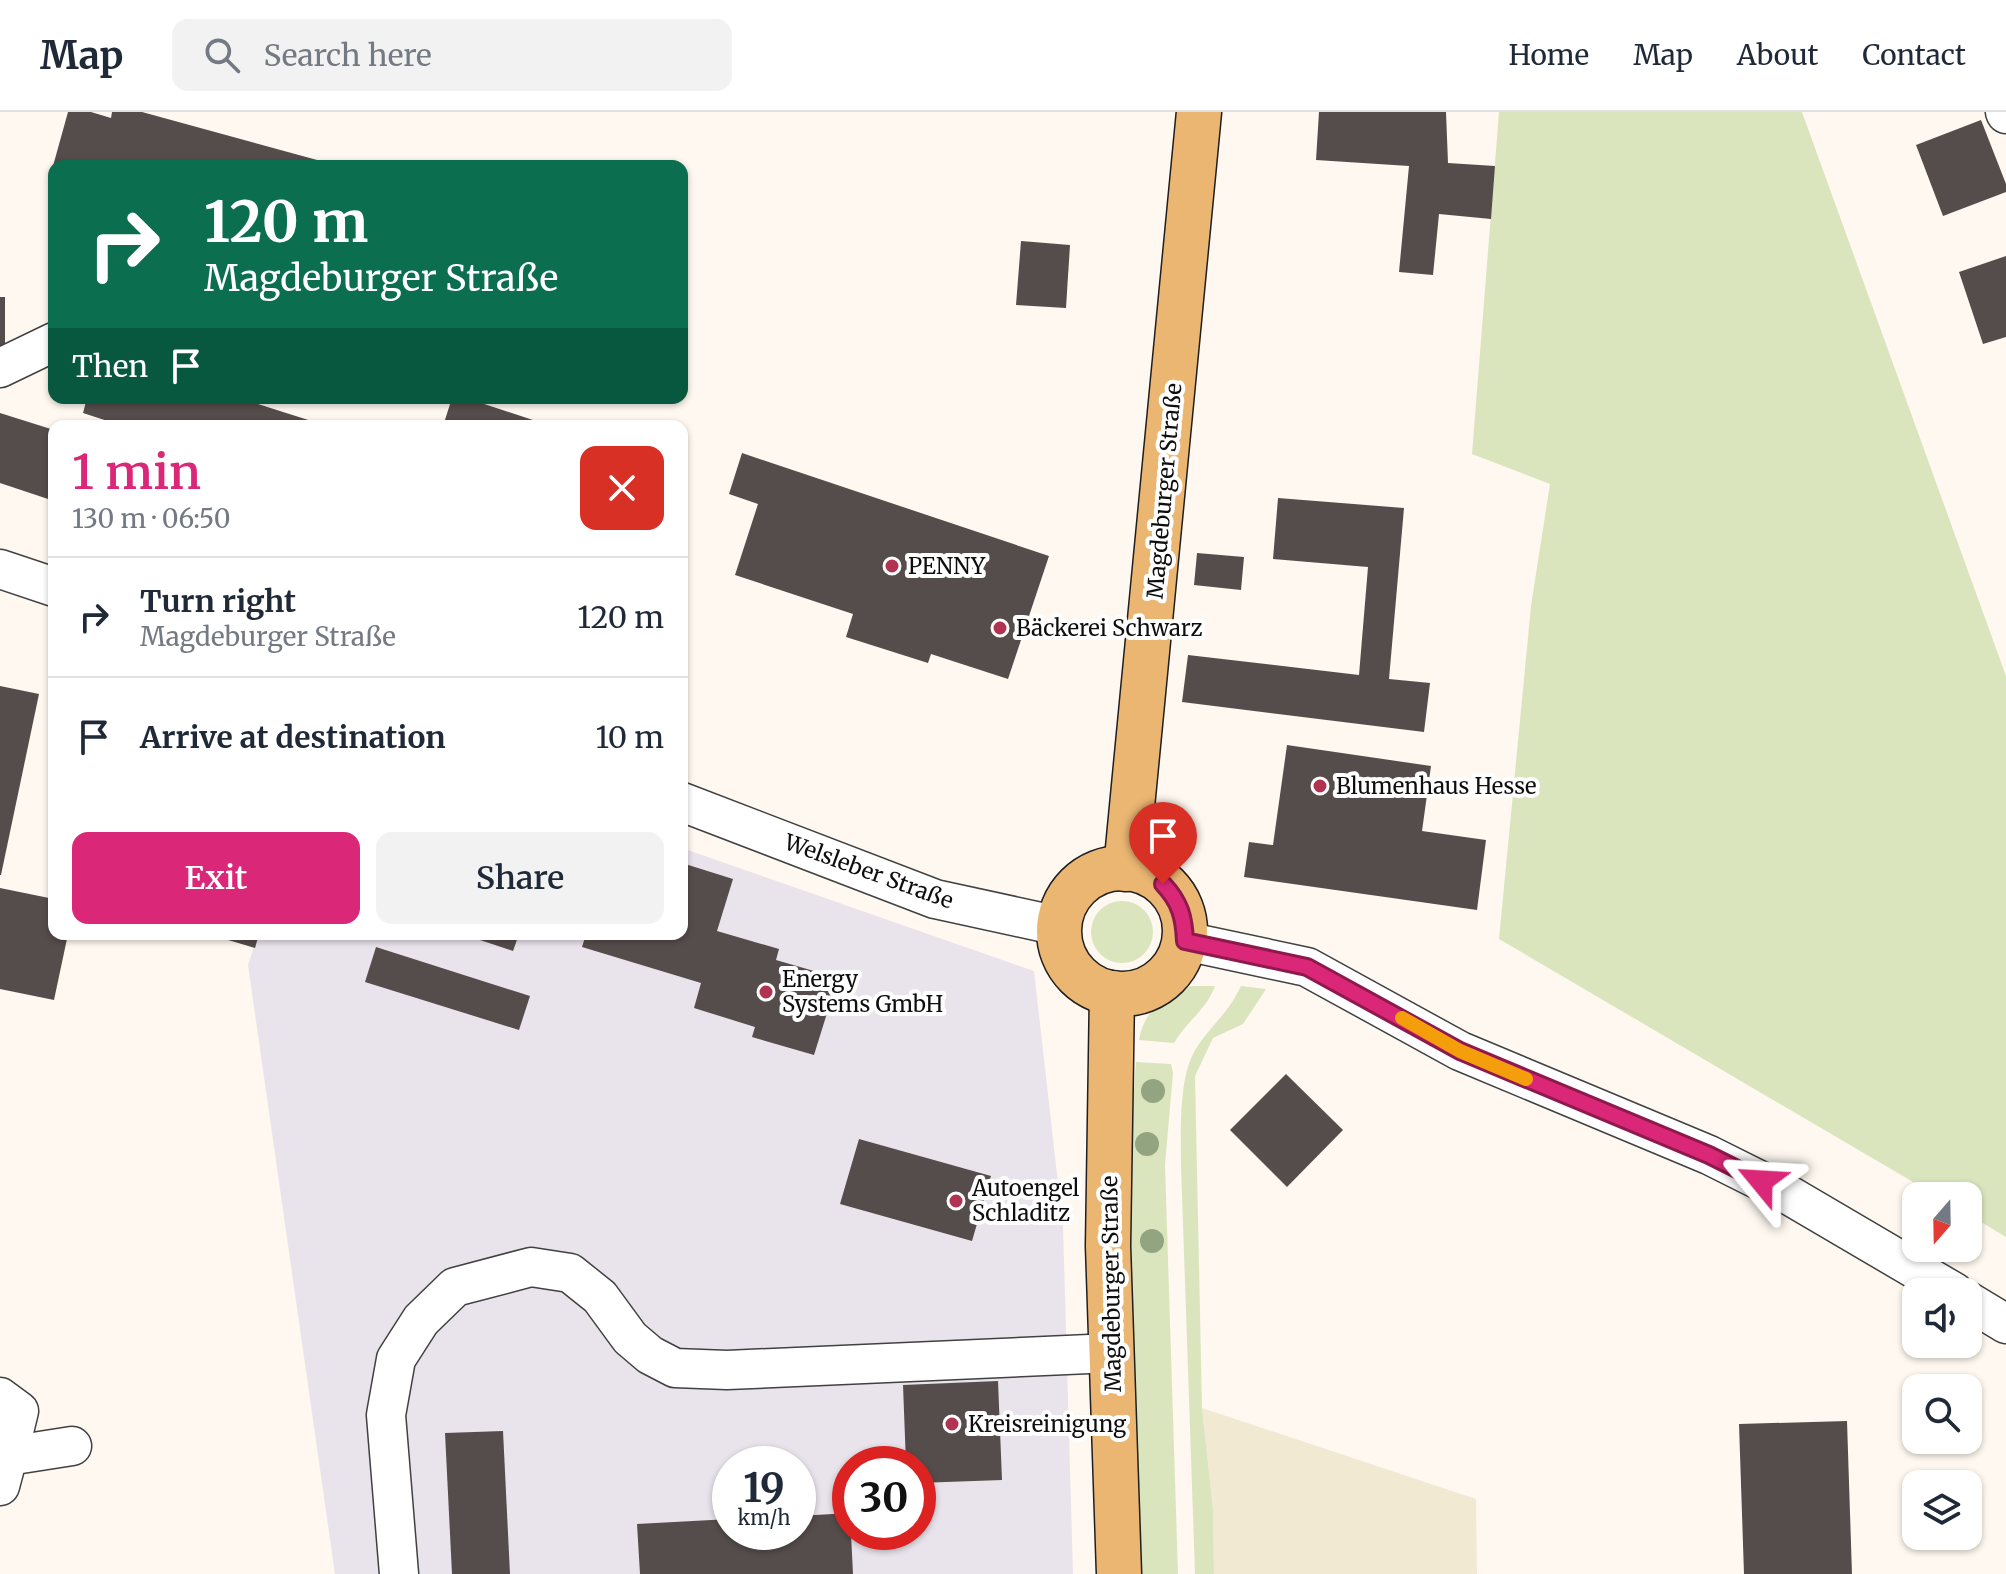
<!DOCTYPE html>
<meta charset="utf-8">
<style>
body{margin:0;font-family:Merriweather,serif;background:#f2f2f3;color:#1f2937;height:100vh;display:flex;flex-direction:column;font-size:30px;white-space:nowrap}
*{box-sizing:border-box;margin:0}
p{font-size:26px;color:#747a83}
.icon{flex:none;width:44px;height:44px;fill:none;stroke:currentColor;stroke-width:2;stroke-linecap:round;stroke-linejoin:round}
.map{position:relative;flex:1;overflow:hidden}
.side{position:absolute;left:48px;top:308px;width:640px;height:520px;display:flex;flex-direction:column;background:#fff;border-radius:16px;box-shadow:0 2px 6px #0004}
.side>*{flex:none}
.hud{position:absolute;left:48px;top:48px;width:640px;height:244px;border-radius:16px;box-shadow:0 2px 6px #0004;background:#0b6e4f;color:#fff;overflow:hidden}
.needle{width:52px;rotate:200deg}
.buttons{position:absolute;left:1902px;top:1070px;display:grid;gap:16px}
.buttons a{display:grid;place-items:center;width:80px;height:80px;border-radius:16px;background:#fff;box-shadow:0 2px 6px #0004;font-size:40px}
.speed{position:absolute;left:712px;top:1334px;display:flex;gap:16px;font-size:40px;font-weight:700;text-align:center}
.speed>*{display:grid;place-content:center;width:104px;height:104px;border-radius:50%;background:#fff;box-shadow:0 2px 6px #0004;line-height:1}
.speed small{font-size:20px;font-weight:400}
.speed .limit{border:12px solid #d22;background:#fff;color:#111}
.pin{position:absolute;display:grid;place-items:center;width:68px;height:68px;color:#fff;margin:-82px -34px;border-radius:50% 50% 50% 0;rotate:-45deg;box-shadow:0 0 8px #0007}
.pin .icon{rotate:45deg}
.me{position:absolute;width:88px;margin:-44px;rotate:297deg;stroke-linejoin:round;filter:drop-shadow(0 0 6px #0008)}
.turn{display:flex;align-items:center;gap:28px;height:168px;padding:0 24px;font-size:36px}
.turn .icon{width:104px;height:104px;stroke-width:2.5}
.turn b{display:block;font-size:56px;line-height:68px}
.then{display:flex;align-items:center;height:76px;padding:0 24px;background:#0003;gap:16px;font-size:30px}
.round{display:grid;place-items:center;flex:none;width:84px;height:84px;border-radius:16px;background:#f2f2f3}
.summary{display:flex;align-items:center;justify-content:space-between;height:136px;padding:0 24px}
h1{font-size:48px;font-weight:600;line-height:60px;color:#db2777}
.button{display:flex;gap:16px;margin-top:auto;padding:16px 24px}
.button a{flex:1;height:92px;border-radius:16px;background:#db2777;color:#fff;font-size:32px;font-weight:600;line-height:92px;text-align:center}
.button a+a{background:#f2f2f3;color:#1f2937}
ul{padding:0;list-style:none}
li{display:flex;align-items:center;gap:24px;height:120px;padding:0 24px;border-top:2px solid #e0e1e3}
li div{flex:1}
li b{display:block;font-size:30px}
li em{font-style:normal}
header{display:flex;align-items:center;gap:48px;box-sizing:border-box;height:112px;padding:0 40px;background:#fff;border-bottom:2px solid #e0e1e3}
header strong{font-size:38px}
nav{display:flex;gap:44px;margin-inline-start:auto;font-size:28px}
.search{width:560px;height:72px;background:#f2f2f3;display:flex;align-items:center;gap:20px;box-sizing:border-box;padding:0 28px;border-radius:16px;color:#747a83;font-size:30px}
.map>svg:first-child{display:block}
</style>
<header>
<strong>Map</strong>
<div class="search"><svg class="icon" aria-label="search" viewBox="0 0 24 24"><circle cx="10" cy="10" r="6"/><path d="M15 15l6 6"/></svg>Search here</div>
<nav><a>Home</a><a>Map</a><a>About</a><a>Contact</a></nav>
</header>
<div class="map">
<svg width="2006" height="1462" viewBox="0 0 2006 1462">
<rect width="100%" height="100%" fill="#fef8f0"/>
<path fill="#e9e3ec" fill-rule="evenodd" d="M682,736L1034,859L1063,1115L1073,1462H335L248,853L258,822H682ZM730,1352H798V1420H730ZM850,1352H918V1420H850Z"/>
<polygon fill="#f1e9d2" points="1202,1296 1476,1387 1477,1462 1214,1462 1213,1397"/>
<g fill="#dae5bd">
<polygon points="1499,0 1802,0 2006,564 2006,1125 1968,1102 1968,1084 1937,1084 1499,827 1531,494 1550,372 1472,342"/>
<circle cx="1122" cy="820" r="31"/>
<path d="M1191,874H1215C1207,897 1186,910 1174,931L1139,928C1144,899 1164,882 1191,874Z"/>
<path d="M1241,874L1266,877L1243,912L1213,926L1195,964L1202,1296L1213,1397L1214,1462H1195L1181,1053C1181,1020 1178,963 1197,935C1213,911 1227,903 1241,874Z"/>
<path d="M1136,950L1171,952L1173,961L1165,1053L1178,1462H1138C1133,1292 1122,1120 1136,950Z"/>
</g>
<g fill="#554d4b">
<polygon points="68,0 91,0 111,6 112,0 142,0 339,54 53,54"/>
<polygon points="1319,0 1446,0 1448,51 1495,54 1491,107 1439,102 1433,163 1399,160 1409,54 1316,48"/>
<polygon points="1981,8 2006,72 2006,80 1943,104 1916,33"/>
<polygon points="1021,129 1070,133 1066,196 1016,193"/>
<polygon points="2006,144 2006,225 1983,232 1959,160"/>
<rect x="0" y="185" width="5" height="58"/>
<polygon points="87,286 239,286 324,313 123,314 83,301"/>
<polygon points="452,286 466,286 551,314 443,314"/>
<polygon points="0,301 54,318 54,389 0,371"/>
<polygon points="742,341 1049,444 1008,567 931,542 928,551 846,525 853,502 735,463 758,392 729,382"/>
<polygon points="1278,386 1404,396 1389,567 1430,571 1424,620 1182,590 1188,543 1359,563 1368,455 1273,447"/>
<polygon points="1197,441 1244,445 1241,478 1194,473"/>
<polygon points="0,574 39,582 1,763 0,763"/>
<polygon points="1287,633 1431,654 1422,719 1486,728 1477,798 1244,765 1249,730 1273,733"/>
<polygon points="682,751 733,767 717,819 779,837 776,848 838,866 814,943 752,925 755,915 694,896 701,871 582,835 586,822 682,822"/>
<polygon points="0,776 54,787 54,822 68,822 54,888 0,877"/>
<polygon points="208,822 259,822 255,836"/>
<polygon points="462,822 519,822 513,839"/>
<polygon points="376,835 530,884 519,918 365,870"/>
<polygon points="1286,962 1343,1018 1287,1075 1230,1018"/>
<polygon points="859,1027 991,1064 972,1129 840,1092"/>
<polygon points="998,1269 1002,1368 918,1371 918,1352 906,1352 903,1273"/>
<polygon points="1847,1309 1852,1462 1744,1462 1739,1312"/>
<polygon points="503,1319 510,1462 452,1462 445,1321"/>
<polygon points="850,1401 853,1462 640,1462 637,1412 730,1407 730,1420 798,1420 798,1404"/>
</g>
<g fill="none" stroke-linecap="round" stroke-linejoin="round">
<defs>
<g id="minor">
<polyline points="2005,0 2006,2"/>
<polyline points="0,256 54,230"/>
<polyline points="0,457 54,475"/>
<polyline points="682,690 935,787 1059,814"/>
<polyline points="1185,829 1307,855 1460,939 1709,1043 1787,1082 1954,1180"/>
<polyline points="1968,1189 2006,1212"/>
<polyline points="0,1285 19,1299 8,1344"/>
<polyline points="0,1374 8,1344 72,1334"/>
<polyline points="399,1462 386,1303 396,1247 421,1208 455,1175 531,1155 570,1161 600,1185 630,1226 650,1243 675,1256 727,1258 1112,1241"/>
</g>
<g id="major">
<circle cx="1122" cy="819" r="63"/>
<polyline points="1126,757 1199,0"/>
<polyline points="1112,881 1108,1134 1119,1462"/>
</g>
</defs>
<use href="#minor" stroke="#414141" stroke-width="41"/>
<use href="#major" stroke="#1f1f1f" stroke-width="47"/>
<use href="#minor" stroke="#fff" stroke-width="38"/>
<use href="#major" stroke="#ebb672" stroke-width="44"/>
</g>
<g fill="#93a480">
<circle cx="1153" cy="979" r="12"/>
<circle cx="1147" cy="1032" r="12"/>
<circle cx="1152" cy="1129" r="12"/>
</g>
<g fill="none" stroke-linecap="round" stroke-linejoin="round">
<defs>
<path id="route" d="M1163,772C1180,790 1184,805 1185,829L1307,855L1460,939L1709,1043L1761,1069"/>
</defs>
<use href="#route" stroke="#8e194d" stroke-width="20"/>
<use href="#route" stroke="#db2777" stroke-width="14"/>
<polyline stroke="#f59e0b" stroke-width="14" points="1402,906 1460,939 1526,967"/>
</g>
<g fill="#b13352" stroke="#fff" stroke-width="3">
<circle cx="892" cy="454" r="8"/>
<circle cx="1000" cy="516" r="8"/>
<circle cx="1320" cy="674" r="8"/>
<circle cx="766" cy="880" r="8"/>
<circle cx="956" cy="1089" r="8"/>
<circle cx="952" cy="1312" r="8"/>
</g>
<g text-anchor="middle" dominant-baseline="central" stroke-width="8" stroke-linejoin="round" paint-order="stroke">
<g font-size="22" fill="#0e0e0e" stroke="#fff">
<text transform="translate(1164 379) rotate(-85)">Magdeburger Straße</text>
<text transform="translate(869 759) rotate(20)">Welsleber Straße</text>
<text transform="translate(1111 1172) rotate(-91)">Magdeburger Straße</text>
</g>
<g font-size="22" fill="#0e0e0e" stroke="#fff" text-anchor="start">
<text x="908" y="454">PENNY</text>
<text x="1016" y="516">Bäckerei Schwarz</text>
<text x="1336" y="674">Blumenhaus Hesse</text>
<text x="782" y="867">Energy<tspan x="782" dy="25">Systems GmbH</tspan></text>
<text x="972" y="1076">Autoengel<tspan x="972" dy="25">Schladitz</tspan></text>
<text x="968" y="1312">Kreisreinigung</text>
</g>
</g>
</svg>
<div class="buttons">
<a><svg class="needle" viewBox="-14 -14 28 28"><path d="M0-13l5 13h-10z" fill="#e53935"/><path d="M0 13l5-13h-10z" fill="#747a83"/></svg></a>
<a><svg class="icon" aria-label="sound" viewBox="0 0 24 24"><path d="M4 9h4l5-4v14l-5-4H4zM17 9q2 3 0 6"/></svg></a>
<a><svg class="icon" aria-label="search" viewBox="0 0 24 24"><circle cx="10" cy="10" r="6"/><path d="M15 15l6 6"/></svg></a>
<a><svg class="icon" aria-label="layers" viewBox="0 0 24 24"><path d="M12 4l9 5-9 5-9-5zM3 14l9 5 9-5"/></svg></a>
</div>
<div class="speed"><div>19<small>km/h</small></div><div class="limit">30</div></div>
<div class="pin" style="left:1163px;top:772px;background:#d93025"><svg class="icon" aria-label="arrive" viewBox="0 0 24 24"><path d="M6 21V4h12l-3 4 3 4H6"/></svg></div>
<svg class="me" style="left:1761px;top:1069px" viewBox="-20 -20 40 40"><path d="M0-17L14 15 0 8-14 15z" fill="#db2777" stroke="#fff" stroke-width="4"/></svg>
<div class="hud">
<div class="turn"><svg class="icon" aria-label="right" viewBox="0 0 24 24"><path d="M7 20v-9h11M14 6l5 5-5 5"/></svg><div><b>120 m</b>Magdeburger Straße</div></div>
<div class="then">Then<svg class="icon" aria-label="arrive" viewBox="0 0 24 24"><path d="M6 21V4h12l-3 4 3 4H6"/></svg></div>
</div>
<section class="side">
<div class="summary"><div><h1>1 min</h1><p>130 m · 06:50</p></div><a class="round" style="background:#d93025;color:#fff"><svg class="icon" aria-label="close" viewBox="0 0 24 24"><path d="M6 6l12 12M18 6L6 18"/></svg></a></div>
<ul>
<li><svg class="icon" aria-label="right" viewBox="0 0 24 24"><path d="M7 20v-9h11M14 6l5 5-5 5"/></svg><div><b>Turn right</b><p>Magdeburger Straße</p></div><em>120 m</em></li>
<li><svg class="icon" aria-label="arrive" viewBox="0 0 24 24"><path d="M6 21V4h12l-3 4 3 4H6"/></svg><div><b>Arrive at destination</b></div><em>10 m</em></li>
</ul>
<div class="button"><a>Exit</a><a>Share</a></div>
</section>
</div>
